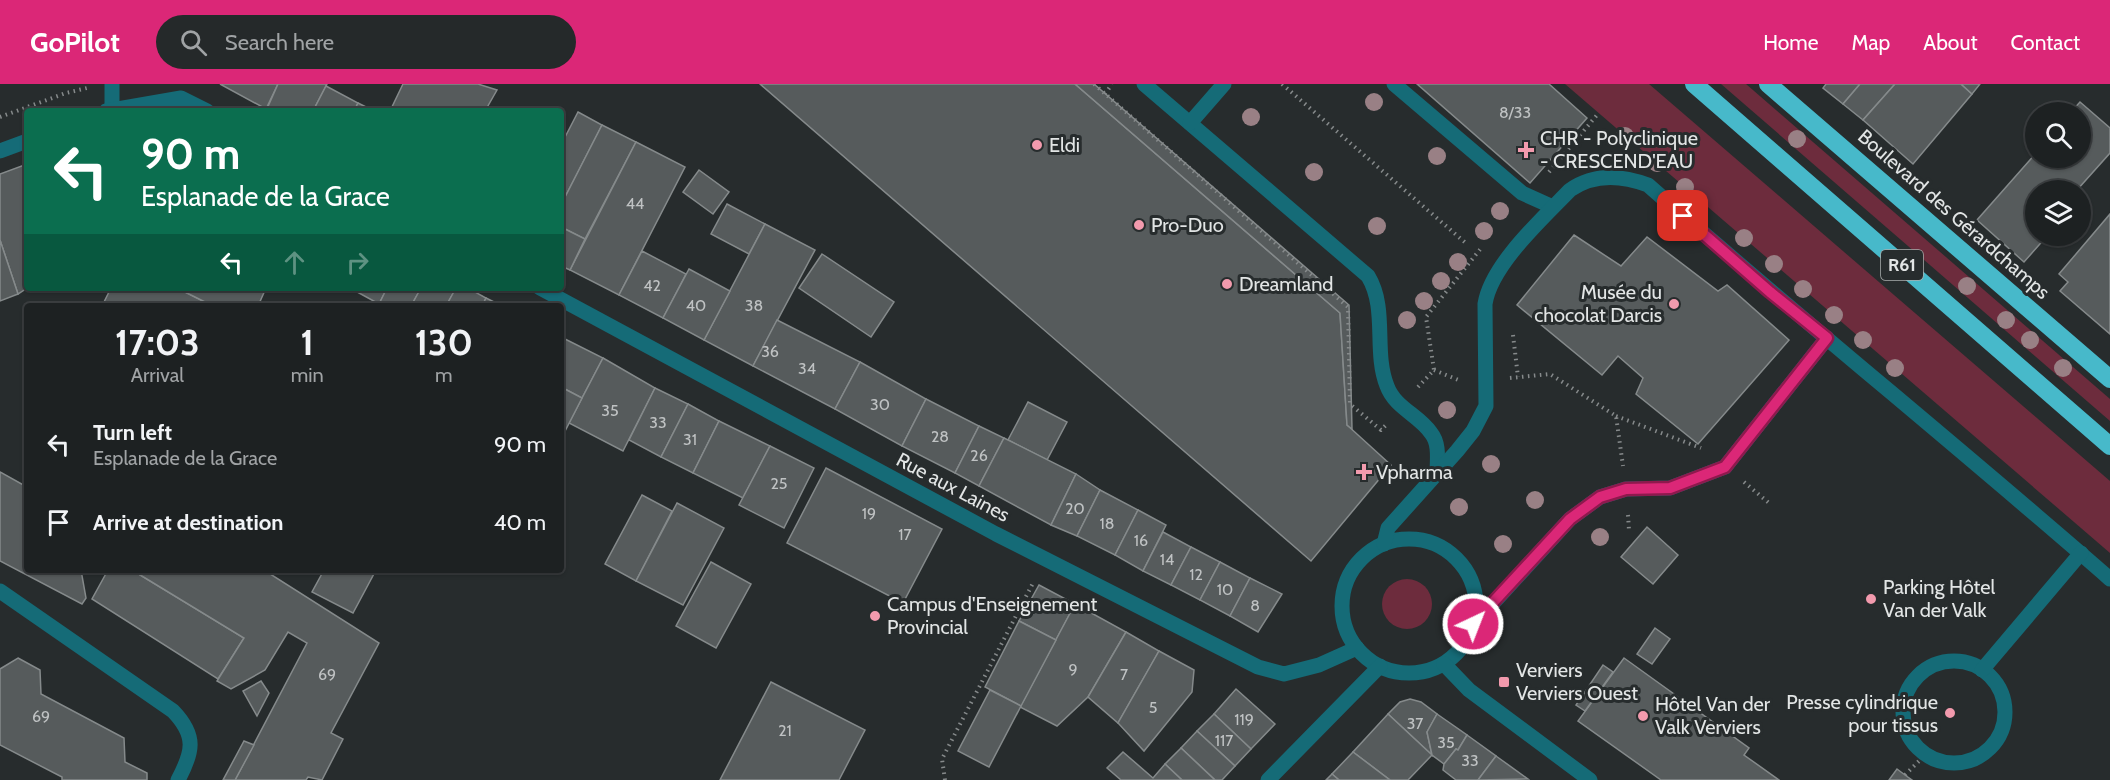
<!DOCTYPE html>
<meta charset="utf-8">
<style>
body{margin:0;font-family:Cabin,sans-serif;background:#25292a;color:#f1f3f6;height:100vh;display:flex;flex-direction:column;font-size:22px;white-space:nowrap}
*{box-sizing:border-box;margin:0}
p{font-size:20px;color:#a0a3a5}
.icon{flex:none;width:33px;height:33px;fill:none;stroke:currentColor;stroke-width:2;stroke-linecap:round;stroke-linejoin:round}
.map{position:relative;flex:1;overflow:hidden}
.drawer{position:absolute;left:24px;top:219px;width:540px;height:270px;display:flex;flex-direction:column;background:#1d2122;border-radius:6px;box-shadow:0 2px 4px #0004,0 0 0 2px #3b3e40}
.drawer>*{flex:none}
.banner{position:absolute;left:24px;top:24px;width:540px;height:183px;border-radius:6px;box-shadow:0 2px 4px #0004,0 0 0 2px #3b3e40;background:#0b6e4f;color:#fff;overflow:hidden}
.buttons{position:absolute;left:2025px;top:18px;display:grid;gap:12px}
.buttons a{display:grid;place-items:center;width:66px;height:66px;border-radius:50%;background:#1d2122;box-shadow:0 2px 4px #0004,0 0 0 2px #3b3e40;font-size:30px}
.pin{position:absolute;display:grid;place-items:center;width:51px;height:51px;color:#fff;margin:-26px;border-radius:12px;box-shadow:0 3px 9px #0006}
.me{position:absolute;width:66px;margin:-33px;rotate:43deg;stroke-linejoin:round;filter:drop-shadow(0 0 4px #0008)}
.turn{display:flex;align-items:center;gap:21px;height:126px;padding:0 18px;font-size:27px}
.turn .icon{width:78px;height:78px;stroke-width:2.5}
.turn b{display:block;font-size:42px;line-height:51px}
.lanes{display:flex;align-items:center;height:57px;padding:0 18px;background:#0003;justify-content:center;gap:30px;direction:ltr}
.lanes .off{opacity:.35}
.eta{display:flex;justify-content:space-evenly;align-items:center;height:102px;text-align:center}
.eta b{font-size:36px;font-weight:800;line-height:42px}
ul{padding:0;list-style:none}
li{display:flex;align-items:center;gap:18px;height:78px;padding:0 18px}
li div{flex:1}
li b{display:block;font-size:22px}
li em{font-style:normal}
header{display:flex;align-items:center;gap:36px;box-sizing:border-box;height:84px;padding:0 30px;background:#db2777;color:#fff}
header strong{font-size:28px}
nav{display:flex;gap:33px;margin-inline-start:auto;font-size:21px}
.search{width:420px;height:54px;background:#25292a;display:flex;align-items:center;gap:15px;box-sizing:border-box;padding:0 21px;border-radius:33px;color:#a0a3a5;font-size:22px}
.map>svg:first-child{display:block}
</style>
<header>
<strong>GoPilot</strong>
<div class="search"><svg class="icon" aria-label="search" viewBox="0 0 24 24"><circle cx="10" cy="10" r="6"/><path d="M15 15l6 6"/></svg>Search here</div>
<nav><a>Home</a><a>Map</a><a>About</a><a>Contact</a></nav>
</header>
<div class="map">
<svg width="2110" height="696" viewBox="0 0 2110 696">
<rect width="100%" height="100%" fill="#272c2d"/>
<g fill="#6d2c3d">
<polygon points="1565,0 1649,0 2110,397 2110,469"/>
<polygon points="1721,0 1746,0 2110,315 2110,337"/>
<circle cx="1407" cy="520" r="25"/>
</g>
<g fill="#565b5c" stroke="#858a8b" stroke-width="1.5">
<polygon points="220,0 278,0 266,25"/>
<polygon points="278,0 327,0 313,27 266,27"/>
<polygon points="403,0 478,0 497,6 485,27 390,27"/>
<polygon points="760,0 1075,0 1340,229 1347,341 1391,381 1311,477"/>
<polygon points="1075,0 1094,0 1349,221 1352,345 1347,341 1340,229"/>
<polygon points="1417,0 1549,0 1587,34 1530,99"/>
<polygon points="1826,0 1860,0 1843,20 1823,4"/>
<polygon points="1860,0 1895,0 1863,36 1843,20"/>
<polygon points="1895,0 1961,0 1972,10 1913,80 1863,36"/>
<polygon points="1961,0 1980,0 1972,10"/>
<polygon points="326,2 358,19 354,27 313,27"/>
<polygon points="2080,18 2110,44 2110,69 2077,106 2036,106 2036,152 2047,152 2024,178 1977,136 2036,69 2036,74 2080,74 2080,28 2071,28"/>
<polygon points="358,19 374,27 354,27"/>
<polygon points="578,28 602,41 561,121 561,61"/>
<polygon points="602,41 636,58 585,155 561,143 561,121"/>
<polygon points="636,58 685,83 619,211 570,186"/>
<polygon points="27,80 27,204 18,210 0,156 0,90"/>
<polygon points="699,86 729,108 713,130 683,108"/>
<polygon points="727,120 765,140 749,170 711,150"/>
<polygon points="2110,130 2110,250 2060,207 2068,198 2059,190"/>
<polygon points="765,140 815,166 753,282 704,256"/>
<polygon points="561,143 585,155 570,186 561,182"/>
<polygon points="1574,151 1621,182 1647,153 1718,207 1727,201 1789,256 1698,360 1636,310 1643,294 1618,272 1602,291 1517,221"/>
<polygon points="0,156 18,210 0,217"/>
<polygon points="642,167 686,190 663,234 619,211"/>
<polygon points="822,170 894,218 871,253 799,204"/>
<polygon points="689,185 730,207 704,256 663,234"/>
<polygon points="111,204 177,204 213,222 102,222"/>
<polygon points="177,204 266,204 258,222 213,222"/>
<polygon points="350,204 387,204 379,220"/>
<polygon points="387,204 421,204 411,222 384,222 379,220"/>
<polygon points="421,204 456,204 446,222 411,222"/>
<polygon points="456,204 468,204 486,214 482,222 446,222"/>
<polygon points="486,214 502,222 482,222"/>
<polygon points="777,236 860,278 835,325 753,282"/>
<polygon points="561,253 603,274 582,314 561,303"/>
<polygon points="603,274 655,304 623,367 569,339"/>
<polygon points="860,278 926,315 902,362 835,325"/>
<polygon points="561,303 582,314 561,355"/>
<polygon points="655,304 688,320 661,373 629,356"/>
<polygon points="926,315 979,342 955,389 902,362"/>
<polygon points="1028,318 1067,338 1047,376 1008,356"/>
<polygon points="688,320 719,337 693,389 661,373"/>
<polygon points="719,337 770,362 743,414 693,389"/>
<polygon points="979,342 1004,354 979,402 955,389"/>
<polygon points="1004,354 1076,390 1051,441 979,402"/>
<polygon points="770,362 814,384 784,444 739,421"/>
<polygon points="826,384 942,445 903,519 787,459"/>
<polygon points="0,388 27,403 27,486 81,486 86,514 82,520 0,477"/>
<polygon points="1076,390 1100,406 1077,452 1051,441"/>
<polygon points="1100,406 1138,426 1115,471 1077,452"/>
<polygon points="642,411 672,427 636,497 605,480"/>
<polygon points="677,419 724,444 683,521 636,497"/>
<polygon points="1138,426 1166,441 1143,487 1115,471"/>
<polygon points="1647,443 1678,471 1653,500 1621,473"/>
<polygon points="1163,448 1191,463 1171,501 1143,487"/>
<polygon points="1191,463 1220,478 1200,516 1171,501"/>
<polygon points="711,478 751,500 716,564 676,542"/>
<polygon points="1220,478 1250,494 1230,532 1200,516"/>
<polygon points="108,486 132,486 244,554 218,595 92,515"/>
<polygon points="132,486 264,486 379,559 331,649 343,655 322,696 308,693 306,696 235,696 307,559 288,548 265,586 231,605 217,597 244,554"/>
<polygon points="324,486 376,486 353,529 312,508"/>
<polygon points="1250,494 1282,510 1258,548 1230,532"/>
<polygon points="1039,501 1075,520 1056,556 1019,537"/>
<polygon points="1075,520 1126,548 1088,613 1057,642 1020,623"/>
<polygon points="1019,537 1056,556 1021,622 985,603"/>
<polygon points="1655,544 1670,555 1652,580 1637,570"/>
<polygon points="1126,548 1159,567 1118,639 1088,613"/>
<polygon points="1159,567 1194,586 1192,608 1144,667 1118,639"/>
<polygon points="18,574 40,586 41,610 124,654 125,678 147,689 147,696 62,696 62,693 0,661 0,585"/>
<polygon points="1624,574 1749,664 1744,671 1779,696 1661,696 1578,637"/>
<polygon points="1603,581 1613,588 1585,627 1576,621"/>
<polygon points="261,597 269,609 257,632 243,607"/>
<polygon points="771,598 865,646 839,696 720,696"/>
<polygon points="1236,605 1275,640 1251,665 1214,630"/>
<polygon points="990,606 1021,622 989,683 958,667"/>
<polygon points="1410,615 1421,618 1437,630 1427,648 1432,671 1388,630 1400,618"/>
<polygon points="1214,630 1251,665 1235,682 1197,647"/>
<polygon points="1388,630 1432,671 1408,696 1390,696 1353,668"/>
<polygon points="1437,630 1467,651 1458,666 1456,665 1444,680 1432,671 1427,648"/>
<polygon points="1197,647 1235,682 1222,696 1215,696 1181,664"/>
<polygon points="1467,651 1496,672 1478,696 1456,696 1443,686 1444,680 1456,665 1458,666"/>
<polygon points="244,657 254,661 235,696 223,696"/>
<polygon points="1181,664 1215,696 1182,696 1165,680"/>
<polygon points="1123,668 1153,694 1165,680 1182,696 1121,696 1107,684"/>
<polygon points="1353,668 1390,696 1339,696 1332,690"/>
<polygon points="1496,672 1528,695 1478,696"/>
<polygon points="1897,685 1905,691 1912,696 1889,696"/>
<polygon points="1332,690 1339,696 1326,696"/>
</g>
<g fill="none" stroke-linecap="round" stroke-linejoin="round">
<g stroke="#868a8b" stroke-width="4" stroke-dasharray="1.5 4.5" stroke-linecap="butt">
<polyline points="1094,0 1348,223 1350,320 1381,346 1386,341"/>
<polyline points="1282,0 1468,161"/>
<polyline points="1105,10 1112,0"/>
<polyline points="0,33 66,9 87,4"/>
<polyline points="1549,88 1597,31"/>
<polyline points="1513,251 1518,293"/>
<polyline points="1434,286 1461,297"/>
<polyline points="1510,294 1550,290 1616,332 1623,382"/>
<polyline points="1418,303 1434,286 1426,233 1482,163"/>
<polyline points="1616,332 1701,364"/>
<polyline points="1744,398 1769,419"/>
<polyline points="1628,431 1629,446"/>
<polyline points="1905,691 1926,670"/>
<polyline points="945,696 942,675 1034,497"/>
</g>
<g stroke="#156b77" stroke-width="15">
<path d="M1144,0L1368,192C1388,225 1373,267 1387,302C1395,324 1419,331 1431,349C1440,360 1437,376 1437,390"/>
<polyline points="1394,0 1522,109 1553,123"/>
<polyline points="112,25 112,0"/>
<polyline points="106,27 181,14 207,27"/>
<polyline points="1190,39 1224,0"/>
<polyline points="0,67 27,57"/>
<polyline points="540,204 996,450 1258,583 1284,590 1319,581 1357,564"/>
<circle cx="1409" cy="522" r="67"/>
<path d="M1384,460L1388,444L1457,367L1473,347L1486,322L1485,220C1491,181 1542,135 1570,106C1594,89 1621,91 1648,101C1800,235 1958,362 2110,495"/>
<path d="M0,507L173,627C197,652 193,668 178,696"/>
<polyline points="1474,540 1570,435 1600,413 1626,405 1670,404 1725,383 1827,254"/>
<circle cx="1954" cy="628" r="51"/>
<polyline points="1444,580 1469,606 1590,696"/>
<polyline points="1982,586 2081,469"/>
<polyline points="1268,696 1380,582"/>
</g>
<g stroke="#47b9ca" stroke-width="18">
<polyline points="1694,0 2110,362"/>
<polyline points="1768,0 2110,295"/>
</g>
</g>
<g fill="#998085">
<circle cx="1374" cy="18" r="9"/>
<circle cx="1251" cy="33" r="9"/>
<circle cx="1625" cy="52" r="9"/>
<circle cx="1797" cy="55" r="9"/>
<circle cx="1437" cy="72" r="9"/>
<circle cx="1657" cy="79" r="9"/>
<circle cx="1314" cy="88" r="9"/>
<circle cx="1685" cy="103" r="9"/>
<circle cx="1500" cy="127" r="9"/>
<circle cx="1377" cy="142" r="9"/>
<circle cx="1484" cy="147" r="9"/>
<circle cx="1744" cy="154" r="9"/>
<circle cx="1458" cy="178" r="9"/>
<circle cx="1774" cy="180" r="9"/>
<circle cx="1441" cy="197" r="9"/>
<circle cx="1967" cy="202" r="9"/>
<circle cx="1803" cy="205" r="9"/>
<circle cx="1424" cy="217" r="9"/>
<circle cx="1834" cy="231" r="9"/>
<circle cx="1407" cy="236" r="9"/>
<circle cx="2006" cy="236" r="9"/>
<circle cx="1863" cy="256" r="9"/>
<circle cx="2030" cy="256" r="9"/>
<circle cx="1895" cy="284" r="9"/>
<circle cx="2063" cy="284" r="9"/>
<circle cx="1447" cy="326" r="9"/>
<circle cx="1491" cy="380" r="9"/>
<circle cx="1535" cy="416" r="9"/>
<circle cx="1459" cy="423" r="9"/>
<circle cx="1600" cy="453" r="9"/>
<circle cx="1503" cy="460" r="9"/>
</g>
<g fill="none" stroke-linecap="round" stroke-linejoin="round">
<defs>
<polyline id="route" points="1473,540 1570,435 1600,413 1626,405 1670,404 1725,383 1827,254 1770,208 1683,132"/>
</defs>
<use href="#route" stroke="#8e194d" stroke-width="15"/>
<use href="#route" stroke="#db2777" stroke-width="10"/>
</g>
<g fill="#f29aad" stroke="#272c2d" stroke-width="2">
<circle cx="1037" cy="61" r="6"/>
<path d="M1523 57h6v6h6v6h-6v6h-6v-6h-6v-6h6z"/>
<circle cx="1139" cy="141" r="6"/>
<circle cx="1227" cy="200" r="6"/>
<circle cx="1674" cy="220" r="6"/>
<path d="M1361 379h6v6h6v6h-6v6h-6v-6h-6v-6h6z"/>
<circle cx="1871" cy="515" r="6"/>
<circle cx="875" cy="532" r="6"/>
<rect x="1498" y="592" width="12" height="12" rx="3"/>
<circle cx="1950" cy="629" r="6"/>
<circle cx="1643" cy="632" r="6"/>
</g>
<g text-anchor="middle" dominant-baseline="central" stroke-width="6" stroke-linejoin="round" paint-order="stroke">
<g font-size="16" fill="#bfc2c3">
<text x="1515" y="28">8/33</text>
<text x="635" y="119">44</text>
<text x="652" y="201">42</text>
<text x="696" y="221">40</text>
<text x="754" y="221">38</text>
<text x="770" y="267">36</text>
<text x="807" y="284">34</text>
<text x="880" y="320">30</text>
<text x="610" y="326">35</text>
<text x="658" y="338">33</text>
<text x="940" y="352">28</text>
<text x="690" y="355">31</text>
<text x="979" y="371">26</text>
<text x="779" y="399">25</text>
<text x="1075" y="424">20</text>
<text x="869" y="429">19</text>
<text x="1107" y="439">18</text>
<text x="905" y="450">17</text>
<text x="1141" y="456">16</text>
<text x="1167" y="475">14</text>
<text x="1196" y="490">12</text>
<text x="1225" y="505">10</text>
<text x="1255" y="521">8</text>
<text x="1073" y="585">9</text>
<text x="327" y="590">69</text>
<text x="1124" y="590">7</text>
<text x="1153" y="623">5</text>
<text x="41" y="632">69</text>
<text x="1244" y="635">119</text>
<text x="1415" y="639">37</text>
<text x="785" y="646">21</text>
<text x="1224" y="656">117</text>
<text x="1446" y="658">35</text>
<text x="1470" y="676">33</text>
</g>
<rect fill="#272c2d" stroke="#aaaeae" stroke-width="1.5" x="1881" y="166" width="42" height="30" rx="4.5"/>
<g font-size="18" font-weight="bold" fill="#e2e5e5">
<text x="1902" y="181">R61</text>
</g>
<g font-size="20" fill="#e2e5e5" stroke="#272c2d" text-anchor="start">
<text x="1540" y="54">CHR - Polyclinique<tspan x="1540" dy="23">- CRESCEND'EAU</tspan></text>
<text x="1049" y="61">Eldi</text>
<text x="1151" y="141">Pro-Duo</text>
<text x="1239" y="200">Dreamland</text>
<text x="1662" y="208" text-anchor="end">Musée du<tspan x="1662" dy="23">chocolat Darcis</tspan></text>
<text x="1376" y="388">Vpharma</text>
<text x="1883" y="503">Parking Hôtel<tspan x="1883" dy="23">Van der Valk</tspan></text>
<text x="887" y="520">Campus d'Enseignement<tspan x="887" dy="23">Provincial</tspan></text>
<text x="1516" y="586">Verviers<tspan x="1516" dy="23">Verviers Ouest</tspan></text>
<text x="1938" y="618" text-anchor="end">Presse cylindrique<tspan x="1938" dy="23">pour tissus</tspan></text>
<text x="1655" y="620">Hôtel Van der<tspan x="1655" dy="23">Valk Verviers</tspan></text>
</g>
<g font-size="20" fill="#e2e5e5" stroke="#272c2d">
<text transform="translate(1954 130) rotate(41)">Boulevard des Gérardchamps</text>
<text transform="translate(953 403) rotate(28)">Rue aux Laines</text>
</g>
</g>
</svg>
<div class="buttons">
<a><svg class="icon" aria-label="search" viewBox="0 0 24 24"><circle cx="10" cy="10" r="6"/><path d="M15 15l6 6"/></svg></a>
<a><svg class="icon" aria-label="layers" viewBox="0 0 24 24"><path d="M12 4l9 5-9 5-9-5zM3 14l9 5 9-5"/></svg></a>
</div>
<div class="pin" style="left:1683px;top:132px;background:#d93025"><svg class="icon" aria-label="arrive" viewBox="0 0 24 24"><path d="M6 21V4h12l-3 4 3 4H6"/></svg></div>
<svg class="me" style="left:1473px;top:540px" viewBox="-20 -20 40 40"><circle r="17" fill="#db2777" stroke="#fff" stroke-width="3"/><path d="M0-11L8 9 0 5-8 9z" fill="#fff"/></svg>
<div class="banner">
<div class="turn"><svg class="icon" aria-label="left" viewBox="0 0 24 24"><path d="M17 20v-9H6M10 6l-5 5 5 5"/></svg><div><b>90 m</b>Esplanade de la Grace</div></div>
<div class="lanes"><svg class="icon" aria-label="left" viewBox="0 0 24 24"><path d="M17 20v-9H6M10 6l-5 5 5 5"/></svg><svg class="icon off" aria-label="ahead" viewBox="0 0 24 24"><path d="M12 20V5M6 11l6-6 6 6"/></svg><svg class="icon off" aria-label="right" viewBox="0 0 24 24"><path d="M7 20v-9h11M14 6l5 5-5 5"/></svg></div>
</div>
<section class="drawer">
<div class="eta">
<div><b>17:03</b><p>Arrival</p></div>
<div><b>1</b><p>min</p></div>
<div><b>130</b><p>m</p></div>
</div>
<ul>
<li><svg class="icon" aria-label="left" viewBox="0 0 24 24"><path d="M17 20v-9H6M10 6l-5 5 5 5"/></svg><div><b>Turn left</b><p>Esplanade de la Grace</p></div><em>90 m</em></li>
<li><svg class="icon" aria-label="arrive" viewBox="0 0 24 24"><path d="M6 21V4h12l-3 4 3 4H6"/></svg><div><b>Arrive at destination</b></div><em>40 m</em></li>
</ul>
</section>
</div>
